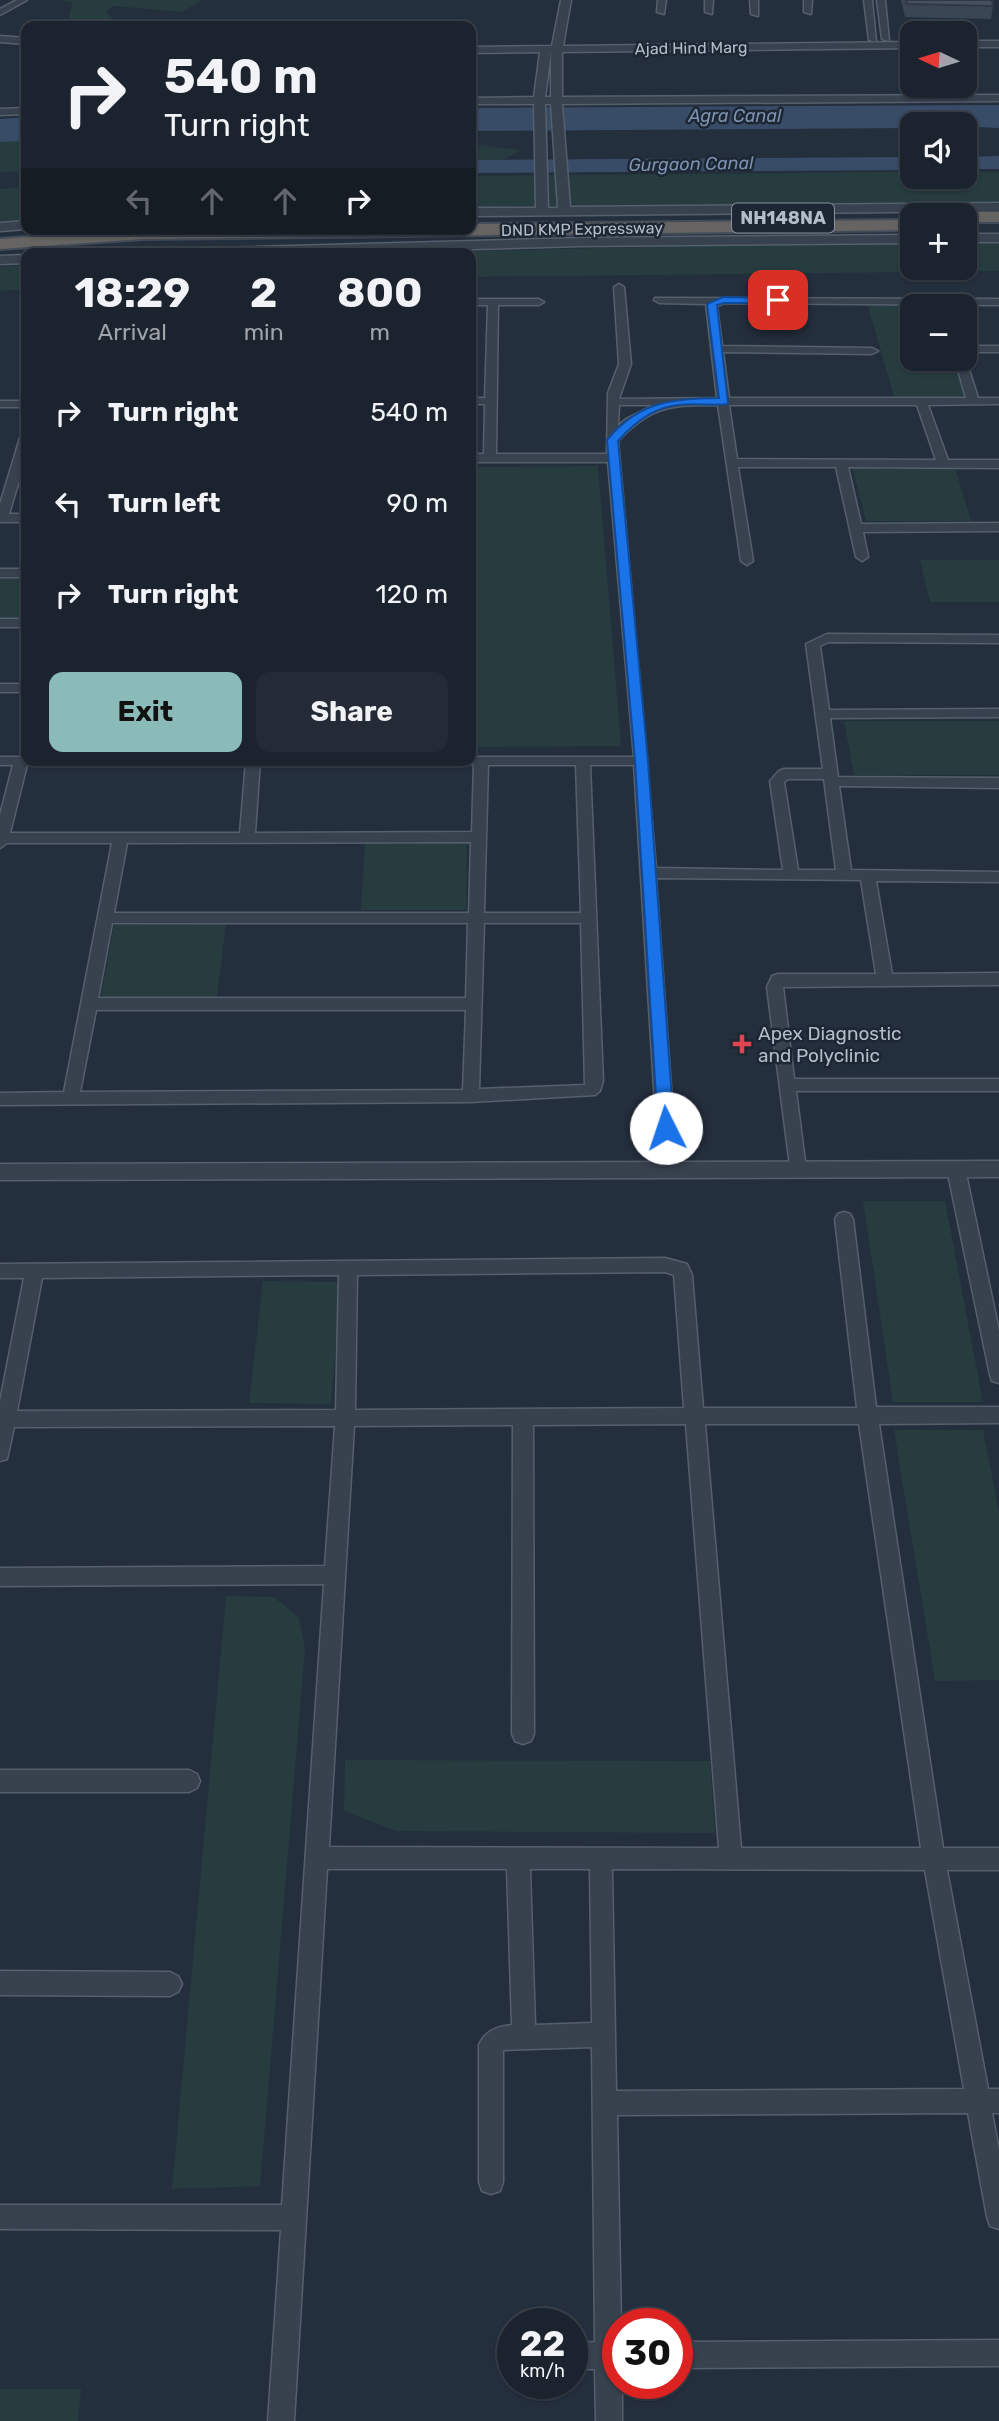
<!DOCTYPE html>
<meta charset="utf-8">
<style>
body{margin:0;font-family:Rubik,sans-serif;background:#242b36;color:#f1f3f6;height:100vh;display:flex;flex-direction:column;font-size:26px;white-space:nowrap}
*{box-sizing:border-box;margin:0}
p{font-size:23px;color:#a0a4aa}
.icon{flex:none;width:38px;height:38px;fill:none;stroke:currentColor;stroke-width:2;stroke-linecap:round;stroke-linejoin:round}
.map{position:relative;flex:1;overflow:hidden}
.details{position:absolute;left:21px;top:248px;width:455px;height:518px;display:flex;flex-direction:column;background:#1b232e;border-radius:14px;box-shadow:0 2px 5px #0004,0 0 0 2px #39404a}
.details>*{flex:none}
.top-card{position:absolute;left:21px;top:21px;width:455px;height:214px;border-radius:14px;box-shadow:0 2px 5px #0004,0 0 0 2px #39404a;background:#1b232e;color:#f1f3f6;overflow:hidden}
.needle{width:46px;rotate:274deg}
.buttons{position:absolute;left:900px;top:21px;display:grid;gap:14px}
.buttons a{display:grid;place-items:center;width:77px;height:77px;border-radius:14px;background:#1b232e;box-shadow:0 2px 5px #0004,0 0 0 2px #39404a;font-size:35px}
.speed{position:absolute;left:497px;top:2308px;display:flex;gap:14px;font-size:35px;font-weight:700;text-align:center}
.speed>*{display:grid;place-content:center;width:91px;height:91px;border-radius:50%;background:#1b232e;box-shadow:0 2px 5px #0004,0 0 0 2px #39404a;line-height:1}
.speed small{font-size:18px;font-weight:400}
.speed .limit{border:10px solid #d22;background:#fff;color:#111}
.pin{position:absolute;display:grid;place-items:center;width:60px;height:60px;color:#fff;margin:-30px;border-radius:14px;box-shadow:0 4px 10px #0006}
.me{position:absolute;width:77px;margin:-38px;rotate:356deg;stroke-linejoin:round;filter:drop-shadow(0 0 5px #0008)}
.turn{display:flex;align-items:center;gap:24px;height:147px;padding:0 28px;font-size:32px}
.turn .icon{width:91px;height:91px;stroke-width:2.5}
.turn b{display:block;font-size:49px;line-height:60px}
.lanes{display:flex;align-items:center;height:66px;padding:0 28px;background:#0003;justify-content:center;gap:35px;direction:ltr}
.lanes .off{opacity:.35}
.eta{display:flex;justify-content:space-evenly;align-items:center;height:119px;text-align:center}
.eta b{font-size:42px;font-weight:700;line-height:49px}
.action{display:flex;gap:14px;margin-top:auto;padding:14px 28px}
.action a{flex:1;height:80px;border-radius:14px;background:#8bbbb9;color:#111;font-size:28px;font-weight:700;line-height:80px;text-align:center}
.action a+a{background:#242b36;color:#f1f3f6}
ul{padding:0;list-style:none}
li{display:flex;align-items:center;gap:21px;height:91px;padding:0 28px}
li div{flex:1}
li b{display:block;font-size:26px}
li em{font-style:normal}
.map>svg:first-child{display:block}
</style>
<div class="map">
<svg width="999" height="2421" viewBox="0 0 999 2421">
<rect width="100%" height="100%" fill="#242f3e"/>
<g fill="#263c3f">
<polygon points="61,0 202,0 182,12 113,6 106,11 118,26 71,26 68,22 72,3"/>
<polygon points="26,141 26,171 0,172 0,142"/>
<polygon points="471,144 520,150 503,160 471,160"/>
<polygon points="912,172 912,177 964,177 964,172 999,172 999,202 471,207 471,176"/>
<polygon points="26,187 26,219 0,221 0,189"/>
<polygon points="912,241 912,268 964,268 964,241 999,241 999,271 471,277 471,254 339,254"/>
<polygon points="26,265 26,289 0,291 0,267"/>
<polygon points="935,302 936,306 912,306 912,359 954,359 966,397 894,397 867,303"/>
<polygon points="598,466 621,746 471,747 471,467"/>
<polygon points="955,468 971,521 866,521 853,469"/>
<polygon points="920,560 999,560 999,602 930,602"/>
<rect x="0" y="578" width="26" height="42"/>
<polygon points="844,721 999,721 999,775 854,775"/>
<polygon points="365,844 467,844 466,910 361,910"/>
<polygon points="226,924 217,997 101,997 114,925"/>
<polygon points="863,1201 945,1201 983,1402 893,1402"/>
<polygon points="263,1281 341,1282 331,1404 249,1403"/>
<polygon points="894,1430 983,1430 999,1512 999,1680 935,1681"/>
<polygon points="226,1596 274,1597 299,1618 305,1649 260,2186 172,2189"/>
<polygon points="345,1760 710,1761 715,1833 396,1831 344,1811"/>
<polygon points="0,2389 81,2389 78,2421 0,2421"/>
</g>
<g fill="#394c67">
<polygon points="999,105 999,128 912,124 912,128 471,131 471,108"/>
<polygon points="26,117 26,141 0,142 0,119"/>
<polygon points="999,156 999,169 964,169 964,157"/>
<polygon points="912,157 912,170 471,173 471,160"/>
</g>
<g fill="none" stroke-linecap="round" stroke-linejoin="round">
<defs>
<g id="minor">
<polygon points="17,0 27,0 0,15 0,9"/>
<polygon points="658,0 666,0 664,14 657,12"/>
<polygon points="705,0 713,0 712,14 705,12"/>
<polygon points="750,0 758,0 758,16 751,14"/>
<polygon points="804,0 812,0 811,14 804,12"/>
<polygon points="864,0 872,0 876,42 869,40"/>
<polygon points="877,0 885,0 889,41 882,39"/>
<path d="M619,284L624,287L631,364L619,399L717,398L706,304L659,303L654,300L655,298L999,299V305L724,303L717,306L722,346L872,348L878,351L872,354L723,352L729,398H966L955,359L965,357L978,398H999V404L928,405L948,460H999V468L848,467L861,524L999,523V531L863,532L868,557L862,561L856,557L836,467H738L753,561L747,565L741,561L718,405C672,405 651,405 618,441L656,868L783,870L770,781L779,771L784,769H823L806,644L827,634L999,635V643L829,642L820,646L829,710L999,709V717L830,718L838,777L999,778V788L839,786L851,870L999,872V882L876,881L892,974L999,973V985L783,987L794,1079H999V1091H796L806,1169L803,1174H791L767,987L772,976L778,974H876L861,880L656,878L677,1170L674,1175H662L659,1170L634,765H590L603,1081L600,1091L595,1095L471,1102L0,1105V1093L64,1092L112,843H7L0,848V815L13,765H0V757H26V761H33L27,765L10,833H240L246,761H260L255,833L472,832L474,765L464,761H471V757H634L608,462H471V454H484L485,404H471V398H485L488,305H471V299H539L544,302L539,305H498L496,454H607L608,393L619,364L614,287ZM619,405H654L626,419L618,426ZM729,405H917L936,460L737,459ZM488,765H576L581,913H484ZM788,779H824L836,870H798L784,782ZM471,842L469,913H114L127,843ZM112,923H468L466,998H98ZM484,923H581L585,1085L479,1089ZM96,1010H466L463,1090L80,1092Z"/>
<rect x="964" y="346" width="35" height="6"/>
<rect x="0" y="401" width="26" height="6"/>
<polygon points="26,434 26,457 9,514 26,514 26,522 0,522 0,504 20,438"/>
<rect x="0" y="569" width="26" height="8"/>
<rect x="0" y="619" width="26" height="8"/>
<rect x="0" y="684" width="26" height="8"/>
<polygon points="956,1162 962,1164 965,1169 999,1331 999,1383 992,1381 990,1375 947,1169 950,1164"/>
<path d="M844,1212L850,1214L853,1219L876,1407H999V1423L879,1424L943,1848H999V1870H947L988,2089H999V2113H992L999,2150V2229L990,2226L987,2217L968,2113L617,2115L621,2324H618V2384H622V2421H596L595,2369H572V2343L595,2342L592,2047L503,2050V2182L500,2191L491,2194L482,2191L479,2182V2045C485,2031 497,2026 512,2025L507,1869H327L294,2421H268L281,2230L0,2229V2205H282L324,1584L0,1586V1568L325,1566L335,1426L14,1427L7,1459L0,1461V1402L24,1278H0V1264L665,1258L687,1264L692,1275L703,1408H857L835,1219L838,1214ZM665,1272L674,1275L684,1408L355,1410L357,1275ZM339,1275L336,1410L17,1411L42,1278ZM686,1424L719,1848L329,1847L354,1426L513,1425L512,1734L515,1741L523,1744L531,1741L534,1734L533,1425ZM705,1424H859L921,1848H741ZM530,1869H590L592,2023L535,2025ZM612,1869L925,1870L964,2089L616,2091Z"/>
<polygon points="0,1770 189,1770 197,1774 200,1781 197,1788 189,1792 0,1792"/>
<polygon points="0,1971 170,1972 178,1976 182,1984 178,1992 170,1996 0,1995"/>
<polygon points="999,2340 999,2366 677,2368 677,2342"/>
<polygon points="511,2343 513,2343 513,2369 502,2365 498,2356 502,2347"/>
</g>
<g id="tertiary">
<path d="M561,0H571L563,46L912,42V48L562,52V97L999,95V101L562,104L570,207L999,203V211L471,216V208H536L534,104H471V98L534,97L540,52L471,53V47L552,46ZM551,52V97H545ZM545,104H551L558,208H548Z"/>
<polygon points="0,36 26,38 26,44 0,42"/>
<rect x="964" y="41" width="35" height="6"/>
<polygon points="26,108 26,114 0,115 0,109"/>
<polygon points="26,221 26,229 0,231 0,223"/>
<rect x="964" y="234" width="35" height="8"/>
<polygon points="912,235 912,243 581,246 287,254 136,254 142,250 581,238"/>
<polygon points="26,255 26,263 0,264 0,256"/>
<polygon points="999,1161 999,1177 0,1180 0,1164"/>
</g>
<g id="trunk">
<polygon points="964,212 999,212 999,222 964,222 964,215 957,215"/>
<polygon points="912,220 912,230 142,239 0,249 0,239 140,229 471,229 471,224"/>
</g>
</defs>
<use href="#minor" stroke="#565f6c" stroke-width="3"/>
<use href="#tertiary" stroke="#565f6c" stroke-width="3"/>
<use href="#trunk" stroke="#434c59" stroke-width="4"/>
<use href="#minor" fill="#38414e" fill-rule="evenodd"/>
<use href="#tertiary" fill="#38414e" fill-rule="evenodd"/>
<use href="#trunk" fill="#656462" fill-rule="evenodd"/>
</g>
<polygon fill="#3b4654" points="901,0 992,0 993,6 991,19 905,17"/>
<polygon fill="#455162" stroke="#303945" stroke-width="2" points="906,0 992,0 993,6 907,4"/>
<path fill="#1a73e8" stroke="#114b97" stroke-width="2" d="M723,297L778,298L782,300L778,303H724L717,305L728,404C712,406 694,403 678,405C654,407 633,424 618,441L648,761L674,1128L666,1134L658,1128L635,761L607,440C639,401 671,399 719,398L707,304Z"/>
<path fill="#e0444e" stroke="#1d2633" stroke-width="2.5" d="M738.5 1033.5h7v7h7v7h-7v7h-7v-7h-7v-7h7z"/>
<g text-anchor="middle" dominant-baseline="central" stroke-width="5" stroke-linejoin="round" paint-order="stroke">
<g font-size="16" fill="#b4bcc9" stroke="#1d2633">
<text transform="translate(691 48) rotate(-1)">Ajad Hind Marg</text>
<text transform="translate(582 229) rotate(-1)">DND KMP Expressway</text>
</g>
<g font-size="18" font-style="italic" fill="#7c92b1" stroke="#1d2633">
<text x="735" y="116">Agra Canal</text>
<text transform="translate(691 164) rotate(-1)">Gurgaon Canal</text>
</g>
<rect fill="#1d2633" stroke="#878f9c" stroke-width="2" x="732" y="203.5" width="102" height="29" rx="5"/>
<g font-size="18" font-weight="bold" fill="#b4bcc9">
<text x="783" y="218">NH148NA</text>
</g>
<g font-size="19" fill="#b4bcc9" stroke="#1d2633" text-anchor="start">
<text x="758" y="1033">Apex Diagnostic<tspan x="758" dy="22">and Polyclinic</tspan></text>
</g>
</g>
</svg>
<div class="buttons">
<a><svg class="needle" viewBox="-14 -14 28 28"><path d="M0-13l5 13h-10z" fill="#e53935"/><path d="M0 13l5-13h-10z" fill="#a0a4aa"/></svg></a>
<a><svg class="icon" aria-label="sound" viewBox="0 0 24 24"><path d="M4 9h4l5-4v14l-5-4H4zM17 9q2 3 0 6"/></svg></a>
<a>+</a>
<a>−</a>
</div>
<div class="speed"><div>22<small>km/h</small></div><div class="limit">30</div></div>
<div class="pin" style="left:778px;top:300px;background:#d93025"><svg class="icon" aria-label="arrive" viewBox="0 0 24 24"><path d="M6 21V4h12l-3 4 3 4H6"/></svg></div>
<svg class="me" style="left:666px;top:1128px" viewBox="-20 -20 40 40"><circle r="19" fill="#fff"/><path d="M0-13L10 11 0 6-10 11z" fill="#1a73e8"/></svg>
<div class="top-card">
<div class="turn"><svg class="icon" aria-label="right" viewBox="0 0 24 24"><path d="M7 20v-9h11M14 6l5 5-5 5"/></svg><div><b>540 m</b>Turn right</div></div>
<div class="lanes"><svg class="icon off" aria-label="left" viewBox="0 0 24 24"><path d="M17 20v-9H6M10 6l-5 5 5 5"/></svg><svg class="icon off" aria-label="ahead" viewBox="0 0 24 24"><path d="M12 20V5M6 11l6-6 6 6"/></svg><svg class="icon off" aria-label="ahead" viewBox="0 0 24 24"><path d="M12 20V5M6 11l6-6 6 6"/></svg><svg class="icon" aria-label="right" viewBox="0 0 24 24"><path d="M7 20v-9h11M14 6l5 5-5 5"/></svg></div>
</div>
<section class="details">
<div class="eta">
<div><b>18:29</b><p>Arrival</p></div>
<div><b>2</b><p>min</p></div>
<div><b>800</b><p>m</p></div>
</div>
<ul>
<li><svg class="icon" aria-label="right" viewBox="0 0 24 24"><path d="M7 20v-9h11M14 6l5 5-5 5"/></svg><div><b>Turn right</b></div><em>540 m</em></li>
<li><svg class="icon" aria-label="left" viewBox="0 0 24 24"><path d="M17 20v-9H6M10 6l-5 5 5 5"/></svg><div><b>Turn left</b></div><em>90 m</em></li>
<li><svg class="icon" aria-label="right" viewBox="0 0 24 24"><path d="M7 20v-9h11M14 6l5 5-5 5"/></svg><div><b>Turn right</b></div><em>120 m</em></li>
</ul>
<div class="action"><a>Exit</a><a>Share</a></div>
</section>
</div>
